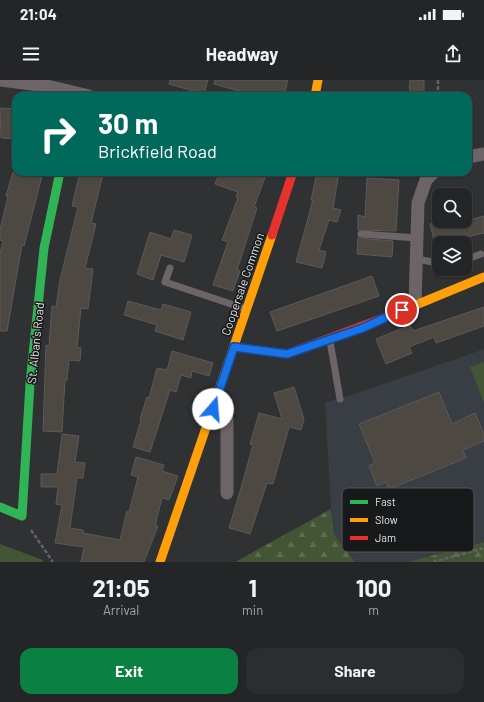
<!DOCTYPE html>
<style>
body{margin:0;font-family:Barlow,sans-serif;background:#2c2d2e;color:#f1f3f6;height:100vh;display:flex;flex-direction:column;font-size:15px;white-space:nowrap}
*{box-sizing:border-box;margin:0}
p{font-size:13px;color:#a3a5a7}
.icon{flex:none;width:22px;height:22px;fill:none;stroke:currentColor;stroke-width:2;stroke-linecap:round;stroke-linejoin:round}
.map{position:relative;height:482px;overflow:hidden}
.sheet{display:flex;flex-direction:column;background:#242526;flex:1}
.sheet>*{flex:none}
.guide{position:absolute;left:12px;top:12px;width:460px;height:84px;border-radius:12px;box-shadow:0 1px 3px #0004,0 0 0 1px #414243;background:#00695c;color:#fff;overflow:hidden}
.fabs{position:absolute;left:432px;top:108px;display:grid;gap:8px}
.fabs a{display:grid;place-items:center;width:40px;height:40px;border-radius:8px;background:#242526;box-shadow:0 1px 3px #0004,0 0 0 1px #414243;font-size:20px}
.pin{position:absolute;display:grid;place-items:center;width:34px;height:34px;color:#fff;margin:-17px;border:2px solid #fff;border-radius:50%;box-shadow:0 1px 4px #0007}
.me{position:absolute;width:44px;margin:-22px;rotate:18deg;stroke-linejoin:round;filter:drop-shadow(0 0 3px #0008)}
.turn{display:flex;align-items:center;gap:14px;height:84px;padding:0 20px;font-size:18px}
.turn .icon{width:52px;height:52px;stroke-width:2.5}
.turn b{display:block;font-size:28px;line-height:34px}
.eta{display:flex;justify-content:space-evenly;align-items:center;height:68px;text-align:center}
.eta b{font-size:24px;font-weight:700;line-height:28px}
.primary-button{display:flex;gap:8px;margin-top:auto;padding:8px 20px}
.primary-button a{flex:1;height:46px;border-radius:12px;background:#0b8043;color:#fff;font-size:16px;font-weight:700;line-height:46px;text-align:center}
.primary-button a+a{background:#2c2d2e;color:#f1f3f6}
.status{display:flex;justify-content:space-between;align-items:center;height:28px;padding:0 20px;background:#242526;direction:ltr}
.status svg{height:11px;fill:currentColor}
header{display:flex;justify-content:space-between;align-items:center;height:52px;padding:0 20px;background:#242526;font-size:18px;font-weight:700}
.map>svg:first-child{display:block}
</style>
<div class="status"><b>21:04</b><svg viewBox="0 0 49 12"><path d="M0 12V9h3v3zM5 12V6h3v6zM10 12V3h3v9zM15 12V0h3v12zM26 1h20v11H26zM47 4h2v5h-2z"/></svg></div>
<header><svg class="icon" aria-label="menu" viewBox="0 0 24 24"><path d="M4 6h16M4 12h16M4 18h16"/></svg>Headway<svg class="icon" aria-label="share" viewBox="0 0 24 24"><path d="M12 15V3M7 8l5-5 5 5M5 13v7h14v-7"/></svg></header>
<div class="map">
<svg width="484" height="482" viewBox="0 0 484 482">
<defs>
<pattern id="forest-firs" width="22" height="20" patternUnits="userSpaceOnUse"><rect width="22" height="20" fill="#435535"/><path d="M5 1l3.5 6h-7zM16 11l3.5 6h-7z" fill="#5e6d52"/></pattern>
</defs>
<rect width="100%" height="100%" fill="#303133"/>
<polygon fill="#393d44" points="484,269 484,462 407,482 355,482 334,454 331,429 325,322 340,319"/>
<g fill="url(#forest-firs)">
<polygon points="331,429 334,454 355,482 235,482"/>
<polygon points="484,462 484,482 407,482"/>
</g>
<g fill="#435535">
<polygon points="484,282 484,323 470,287"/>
<polygon points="0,464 43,480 43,482 0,482"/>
</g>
<g fill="#4d4841" stroke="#595a5a">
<polygon points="170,0 208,0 204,14 169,4"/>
<polygon points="215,0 288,0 284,16 257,16 214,4"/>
<polygon points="410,0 424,0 424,16 409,16"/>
<polygon points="0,28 16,29 16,59 1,58"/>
<polygon points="13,92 43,92 24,166 22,165 7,251 0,251 0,174 3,161 0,160 0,150 8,116 6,116"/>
<polygon points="80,92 103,94 91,143 96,144 85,188 93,189 88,229 81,228 77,267 81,268 80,281 69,280 67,300 65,300 62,352 43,351 46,265 49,266 52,226 56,227 60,200 78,127 72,126"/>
<polygon points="220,92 237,97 239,92 267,92 254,127 257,128 237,190 240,191 233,211 213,205 228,162 222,160 238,118 236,117 238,112 215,104"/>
<polygon points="317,92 339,92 333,128 341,130 337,142 329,140 319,170 326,172 322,188 296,182 313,120 311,120"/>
<polygon points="367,98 399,100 396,151 358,150 358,135 365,137"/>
<polygon points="484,136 484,153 435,164 430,144 447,141 465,141"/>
<polygon points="174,150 192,155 184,182 161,175 153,200 137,194 150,152 171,159"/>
<polygon points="358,158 393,161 392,177 357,174"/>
<polygon points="372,196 379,216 277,251 270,232"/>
<polygon points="128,221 161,230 163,224 191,232 183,260 155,251 157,245 124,235"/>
<polygon points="484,227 484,246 436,263 434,257 409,267 412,273 386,284 376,259 410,245 413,251"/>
<polygon points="172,271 213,283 209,296 192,291 191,298 181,295 176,312 170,310 150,372 133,367 141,340 140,339 147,317 149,318 157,288 167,290"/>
<polygon points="294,307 304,339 301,350 289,347 273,404 267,403 250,454 229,448 241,408 253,365 250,364 259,333 282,339 274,313"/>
<polygon points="439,312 452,344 475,333 484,354 484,361 463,370 466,378 389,409 386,402 377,406 369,386 375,383 359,344"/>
<polygon points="62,354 79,356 75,382 85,383 83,398 77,398 70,448 83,450 83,453 120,460 127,431 129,432 138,397 131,395 136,377 164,385 162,391 178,396 169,420 162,418 155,446 158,446 144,482 81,482 84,467 55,463 62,425 56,424 58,407 41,407 41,394 57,394"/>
</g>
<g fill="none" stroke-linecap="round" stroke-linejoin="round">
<g stroke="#666263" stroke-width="2.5" stroke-dasharray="4 2" stroke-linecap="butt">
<polyline points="438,0 438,16"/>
<polyline points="31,450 53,482"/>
<polyline points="433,482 484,468"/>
</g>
<g stroke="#6d6467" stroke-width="7">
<polyline points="361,154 417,158"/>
<polyline points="416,179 439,183"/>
<polyline points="465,180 481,174"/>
<polyline points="170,188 165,202 246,229"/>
<polyline points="330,261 340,319"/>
</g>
<g stroke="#6d6467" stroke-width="13">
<polyline points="0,0 47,6 89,16"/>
<polyline points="468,77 484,74"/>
<polyline points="415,224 418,123 426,100 434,92"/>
<polyline points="213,329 227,338 227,413"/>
</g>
<polyline stroke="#30b455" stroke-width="9" points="0,427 22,436 30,304 44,168 60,92"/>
<g stroke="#ff9f0a" stroke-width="9">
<polyline points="315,16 318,0"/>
<polyline points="389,236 484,197"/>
<polyline points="160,482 272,155"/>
</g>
<g stroke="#e5322d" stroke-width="9">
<polyline points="272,155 293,92"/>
<polyline points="234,267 287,274 389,236"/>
</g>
</g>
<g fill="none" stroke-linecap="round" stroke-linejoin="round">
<defs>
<polyline id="route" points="213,329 234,267 287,274 363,248 402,230"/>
</defs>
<use href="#route" stroke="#114b97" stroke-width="10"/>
<use href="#route" stroke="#1a73e8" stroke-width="7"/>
</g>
<g text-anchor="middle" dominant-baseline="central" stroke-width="3" stroke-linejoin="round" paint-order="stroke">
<g font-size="12" fill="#e2e3e5" stroke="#18191a">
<text transform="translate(242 204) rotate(-71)">Coopersale Common</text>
<text transform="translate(35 263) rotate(-84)">St. Alban's Road</text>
</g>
</g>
<rect x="342" y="408" width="132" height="64" rx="6" fill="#18191a" stroke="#555657" stroke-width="1"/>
<rect x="350" y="420" width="18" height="4" fill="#30b455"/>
<rect x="350" y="438" width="18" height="4" fill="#ff9f0a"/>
<rect x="350" y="456" width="18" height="4" fill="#e5322d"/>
<g font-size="11" fill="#e2e3e5">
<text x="375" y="426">Fast</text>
<text x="375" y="444">Slow</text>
<text x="375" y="462">Jam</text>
</g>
</svg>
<div class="fabs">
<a><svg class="icon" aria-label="search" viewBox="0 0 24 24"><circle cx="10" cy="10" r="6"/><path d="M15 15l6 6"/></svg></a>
<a><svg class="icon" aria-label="layers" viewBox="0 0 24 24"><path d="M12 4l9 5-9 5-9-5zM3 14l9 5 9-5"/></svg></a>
</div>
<div class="pin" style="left:402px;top:230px;background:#d93025"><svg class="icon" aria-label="arrive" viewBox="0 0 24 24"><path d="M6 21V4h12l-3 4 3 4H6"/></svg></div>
<svg class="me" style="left:213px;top:329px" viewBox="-20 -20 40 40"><circle r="19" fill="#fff"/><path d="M0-13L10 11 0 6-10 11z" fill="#1a73e8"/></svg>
<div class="guide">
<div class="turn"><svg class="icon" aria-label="right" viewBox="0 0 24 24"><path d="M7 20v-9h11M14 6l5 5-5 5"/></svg><div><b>30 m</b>Brickfield Road</div></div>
</div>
</div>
<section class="sheet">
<div class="eta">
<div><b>21:05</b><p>Arrival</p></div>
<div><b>1</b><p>min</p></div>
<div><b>100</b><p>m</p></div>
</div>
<div class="primary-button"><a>Exit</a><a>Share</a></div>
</section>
